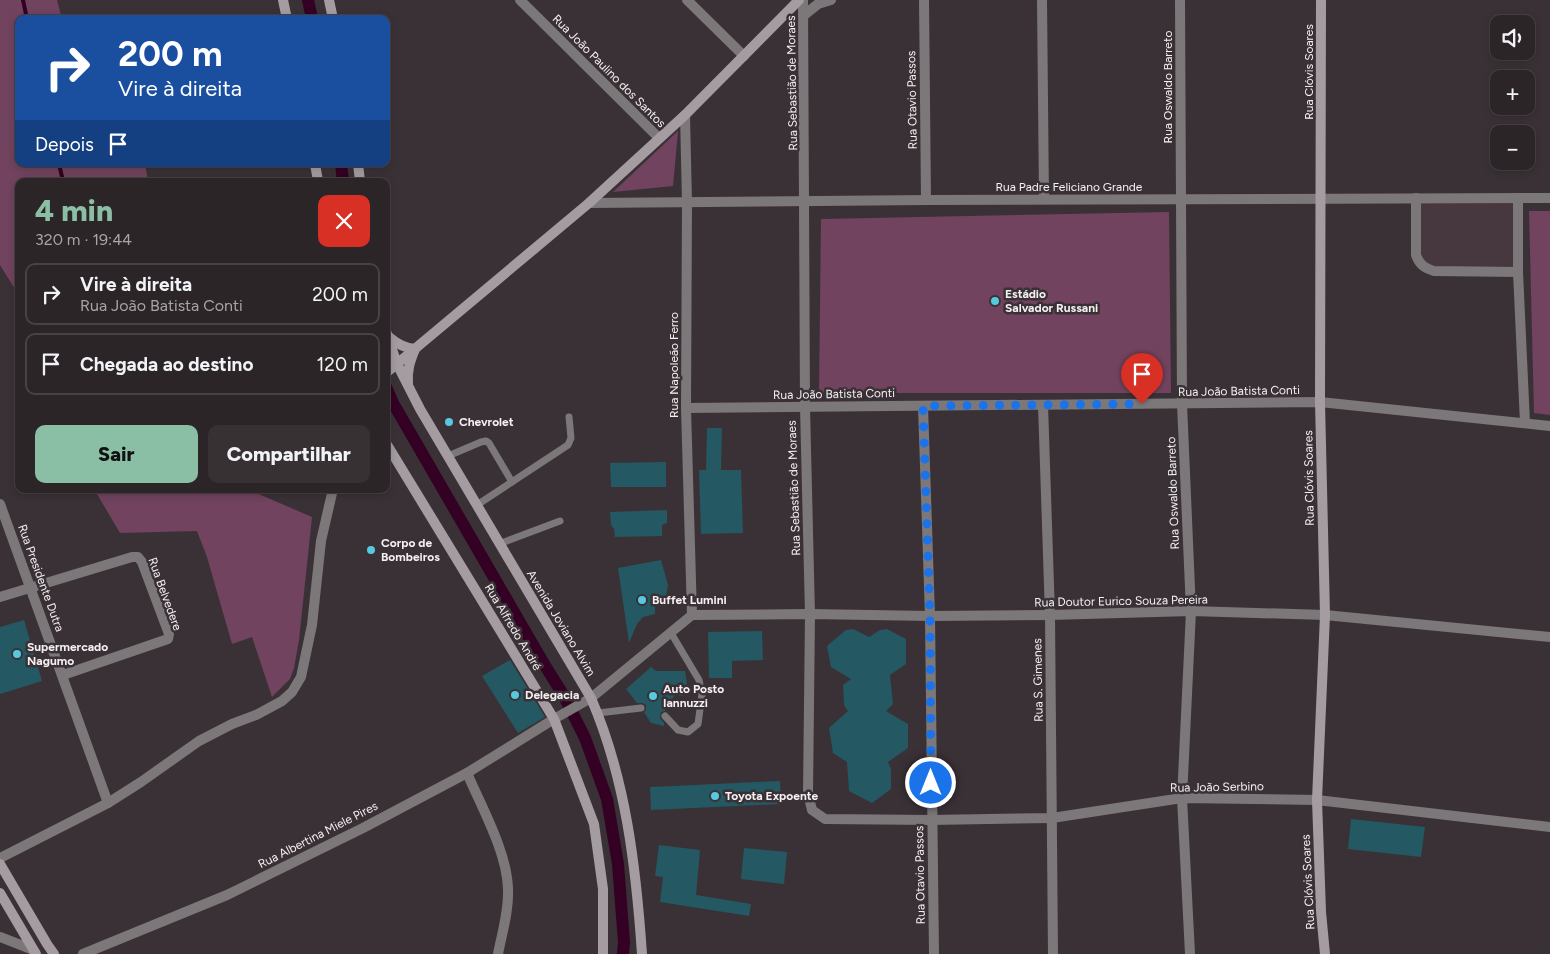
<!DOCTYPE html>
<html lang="pt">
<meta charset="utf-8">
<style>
body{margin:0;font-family:Figtree,sans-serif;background:#383134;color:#f1f3f6;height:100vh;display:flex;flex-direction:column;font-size:19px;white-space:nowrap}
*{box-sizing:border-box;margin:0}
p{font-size:16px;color:#a6a5a8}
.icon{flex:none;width:28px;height:28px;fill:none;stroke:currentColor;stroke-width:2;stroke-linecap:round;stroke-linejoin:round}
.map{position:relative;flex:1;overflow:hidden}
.panel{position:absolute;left:15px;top:178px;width:375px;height:315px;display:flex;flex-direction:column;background:#2c2528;border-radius:10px;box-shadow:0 2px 8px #0003,0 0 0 1px #484245}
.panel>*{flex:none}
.banner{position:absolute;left:15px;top:15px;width:375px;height:152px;border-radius:10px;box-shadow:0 2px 8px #0003,0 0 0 1px #484245;background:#1a4fa0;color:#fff;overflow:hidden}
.controls{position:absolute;left:1490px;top:15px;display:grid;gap:10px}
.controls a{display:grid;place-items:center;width:45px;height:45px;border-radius:10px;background:#2c2528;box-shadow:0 2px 8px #0003,0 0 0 1px #484245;font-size:25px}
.pin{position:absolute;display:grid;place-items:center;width:42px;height:42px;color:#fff;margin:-51px -21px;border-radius:50% 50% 50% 0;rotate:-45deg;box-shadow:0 0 5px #0007}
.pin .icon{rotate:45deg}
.me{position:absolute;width:55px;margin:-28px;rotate:0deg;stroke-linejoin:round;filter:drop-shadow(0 0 4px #0008)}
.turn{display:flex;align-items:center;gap:18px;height:105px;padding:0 20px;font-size:22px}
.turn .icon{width:65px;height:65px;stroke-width:2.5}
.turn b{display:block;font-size:35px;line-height:42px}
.then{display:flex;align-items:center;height:48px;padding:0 20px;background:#0003;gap:10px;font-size:19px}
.round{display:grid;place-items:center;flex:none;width:52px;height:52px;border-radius:10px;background:#383134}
.overview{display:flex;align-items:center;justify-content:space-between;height:85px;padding:0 20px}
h1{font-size:30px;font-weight:800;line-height:38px;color:#8abfa5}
.cta{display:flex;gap:10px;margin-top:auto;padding:10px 20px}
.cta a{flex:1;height:58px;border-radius:10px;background:#8abfa5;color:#111;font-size:20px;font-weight:800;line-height:58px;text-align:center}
.cta a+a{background:#383134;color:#f1f3f6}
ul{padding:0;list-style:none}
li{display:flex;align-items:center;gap:15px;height:62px;margin:0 10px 8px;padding:0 10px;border:2px solid #484245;border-radius:10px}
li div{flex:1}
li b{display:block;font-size:19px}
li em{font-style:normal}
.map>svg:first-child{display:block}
</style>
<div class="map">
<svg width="1550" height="954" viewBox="0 0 1550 954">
<rect width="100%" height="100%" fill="#3a3136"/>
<polygon fill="#473840" points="1420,201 1514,202 1514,268 1435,267 1428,264 1422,260 1420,254"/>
<g fill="#71435e">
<polygon points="0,0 57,0 62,19 19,19 19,164 145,164 148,181 19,181 19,292 13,286 0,265"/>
<polygon points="678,131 673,186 613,192"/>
<polygon points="1529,211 1550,211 1550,415 1534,413"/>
<polygon points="1169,212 1171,393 819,393 821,219"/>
<polygon points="94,489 247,489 312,517 299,640 294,668 290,679 272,697 252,637 232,644 207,557 197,531 120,533"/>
</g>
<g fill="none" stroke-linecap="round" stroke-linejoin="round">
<g stroke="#340023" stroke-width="4">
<polyline points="23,0 27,19"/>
<polyline points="59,164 63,181"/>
</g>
<g stroke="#340023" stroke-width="12">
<polyline points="308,0 312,19"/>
<polyline points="341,164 343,181"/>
<polyline points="386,387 393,403 544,664 564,696 585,738 607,799 618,864 624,942 623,954"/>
</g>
</g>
<g fill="#245862">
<polygon points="707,428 722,428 721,470 741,470 743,533 701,534 699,470 706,470"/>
<polygon points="666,462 666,487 611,487 610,463"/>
<polygon points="667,510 667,523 662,525 662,536 615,537 614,529 611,525 610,512"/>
<polygon points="661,560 668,585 666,596 655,604 655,614 643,617 637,624 629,643 618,568"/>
<polygon points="24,620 42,681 0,694 0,627"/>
<polygon points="853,629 869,637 880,630 887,629 906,639 906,664 890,675 893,704 886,711 908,724 908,748 888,762 891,769 891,789 872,803 849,791 847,762 833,753 829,728 848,711 844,705 843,685 851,679 831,667 827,646 846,630"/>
<polygon points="762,631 763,660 732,661 732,678 709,678 708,632"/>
<polygon points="510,660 545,717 518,733 482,676"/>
<polygon points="651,667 656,671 685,671 688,690 683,696 675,695 666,707 665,711 661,712 660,718 664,723 664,726 651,723 644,712 646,710 646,705 643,703 637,703 626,689"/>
<polygon points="780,781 781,804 651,810 650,787"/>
<polygon points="1351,819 1425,827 1421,857 1348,849"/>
<polygon points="659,845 700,850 696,895 751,904 749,916 660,902 663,877 655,876"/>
<polygon points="744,848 787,852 784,884 741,879"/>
</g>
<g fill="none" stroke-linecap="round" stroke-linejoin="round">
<g stroke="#7c7779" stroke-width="7">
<polyline points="448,456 481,442 486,441 489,443 512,482"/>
<polyline points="477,505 568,445 571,438 569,417"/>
<polyline points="499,544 560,521"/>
<polyline points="598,713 641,708"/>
<polyline points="665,716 678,730 688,732 698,724 702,694 699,680 671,633"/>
</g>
<g stroke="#7c7779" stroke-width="10">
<polyline points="520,0 659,138"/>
<polyline points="687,0 744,56"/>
<polyline points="803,0 805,407 810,614 808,794 812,810 825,819 931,820 1052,818 1182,798 1317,800 1550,827"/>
<polyline points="924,0 926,200"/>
<polyline points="1042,0 1044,199"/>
<polyline points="1180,0 1182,404 1191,611 1182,798 1190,954"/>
<polyline points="803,16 818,4 831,0"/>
<polyline points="685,115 687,203 686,408 692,615"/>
<path d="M1416,198V255C1419,264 1424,268 1434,271L1518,272"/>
<polyline points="1518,198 1518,272 1525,423"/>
<polyline points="589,203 926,200 1550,198"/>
<polyline points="1043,405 1050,615 1053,954"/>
<polyline points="923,406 930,616 934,954"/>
<polyline points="686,408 1320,402 1550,426"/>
<polyline points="0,504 108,803"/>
<polyline points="0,597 132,557 138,557 142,562 169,634 168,639 63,675"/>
<polyline points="692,615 810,614 930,616 1050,615 1191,611 1325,615 1550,637"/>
<path d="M467,773C482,808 507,852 508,889C509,911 502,933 498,954"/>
<polyline points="0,858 108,803 141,782 199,741 232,724 256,715 282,701 292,692 301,677 312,625 321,541 333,489"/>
<polyline points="0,937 31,949"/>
<polyline points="83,954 227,895 363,828 467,773 554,719 591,698 692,615"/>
</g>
<g stroke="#a49ca0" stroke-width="10">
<polyline points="283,0 287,19"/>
<polyline points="329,0 333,19"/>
<polyline points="1321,0 1320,402 1325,615 1317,800 1321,912 1325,954"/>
<polyline points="315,164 318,181"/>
<polyline points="358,164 360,181"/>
<path d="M386,331L397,364L420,409L591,698C626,779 636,867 642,954"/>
<path d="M389,337C397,344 404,348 415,349C410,361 407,370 408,383"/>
<polyline points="386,373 589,203 685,115 799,0"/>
<polyline points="386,443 554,719 594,824 603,889 603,954"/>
<polyline points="0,864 47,944 54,954"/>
<polyline points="0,893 36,954"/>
</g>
</g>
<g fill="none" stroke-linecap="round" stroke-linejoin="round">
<polyline stroke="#1a73e8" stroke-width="9" stroke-dasharray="0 16.2" points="931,783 930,616 923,406 1142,404"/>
</g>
<g fill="#56c9e0" stroke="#3a3136" stroke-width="2">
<circle cx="995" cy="301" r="5"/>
<circle cx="449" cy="422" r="5"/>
<circle cx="371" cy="550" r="5"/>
<circle cx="642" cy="600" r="5"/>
<circle cx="17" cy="654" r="5"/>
<circle cx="515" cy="695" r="5"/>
<circle cx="653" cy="696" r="5"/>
<circle cx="715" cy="796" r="5"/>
</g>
<g text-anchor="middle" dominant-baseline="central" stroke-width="5" stroke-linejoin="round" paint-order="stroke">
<g font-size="12" fill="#f5eff2" stroke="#3a3136">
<text transform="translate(609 71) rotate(45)">Rua João Paulino dos Santos</text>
<text transform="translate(1309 72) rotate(-90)">Rua Clóvis Soares</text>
<text transform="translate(792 83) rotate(-91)">Rua Sebastião de Moraes</text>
<text transform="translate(1168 87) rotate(-90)">Rua Oswaldo Barreto</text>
<text transform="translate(912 100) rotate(-91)">Rua Otavio Passos</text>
<text x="1069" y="187">Rua Padre Feliciano Grande</text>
<text transform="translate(674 365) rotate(-90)">Rua Napoleão Ferro</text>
<text transform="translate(1239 391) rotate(-1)">Rua João Batista Conti</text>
<text transform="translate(834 394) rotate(-1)">Rua João Batista Conti</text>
<text transform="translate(1309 478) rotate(-91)">Rua Clóvis Soares</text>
<text transform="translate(794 488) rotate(-92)">Rua Sebastião de Moraes</text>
<text transform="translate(1173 493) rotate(-92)">Rua Oswaldo Barreto</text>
<text transform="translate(41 578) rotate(70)">Rua Presidente Dutra</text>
<text transform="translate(165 594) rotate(70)">Rua Belvedere</text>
<text transform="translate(1121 601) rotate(-1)">Rua Doutor Eurico Souza Pereira</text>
<text transform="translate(561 623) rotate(59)">Avenida Joviano Alvim</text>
<text transform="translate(513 627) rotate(59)">Rua Alfredo André</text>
<text transform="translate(1038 680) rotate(-91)">Rua S. Gimenes</text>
<text transform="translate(1217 787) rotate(-1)">Rua João Serbino</text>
<text transform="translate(318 835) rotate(-27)">Rua Albertina Miele Pires</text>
<text transform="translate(920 875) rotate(-91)">Rua Otavio Passos</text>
<text transform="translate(1308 882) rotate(-93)">Rua Clóvis Soares</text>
</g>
<g font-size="12" font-weight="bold" fill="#f5eff2" stroke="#3a3136" text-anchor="start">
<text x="1005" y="294">Estádio<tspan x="1005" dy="14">Salvador Russani</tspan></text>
<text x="459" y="422">Chevrolet</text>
<text x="381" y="543">Corpo de<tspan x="381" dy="14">Bombeiros</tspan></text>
<text x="652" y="600">Buffet Lumini</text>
<text x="27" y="647">Supermercado<tspan x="27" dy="14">Nagumo</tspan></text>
<text x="663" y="689">Auto Posto<tspan x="663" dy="14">Iannuzzi</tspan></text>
<text x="525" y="695">Delegacia</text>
<text x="725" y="796">Toyota Expoente</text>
</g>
</g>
</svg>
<div class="controls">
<a><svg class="icon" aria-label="sound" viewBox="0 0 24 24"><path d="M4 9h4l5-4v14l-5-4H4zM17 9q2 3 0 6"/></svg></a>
<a>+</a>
<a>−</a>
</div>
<div class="pin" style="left:1142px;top:404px;background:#d93025"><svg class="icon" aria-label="arrive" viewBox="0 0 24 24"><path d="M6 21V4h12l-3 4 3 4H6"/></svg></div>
<svg class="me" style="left:931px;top:783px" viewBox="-20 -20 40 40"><circle r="17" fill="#1a73e8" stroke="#fff" stroke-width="3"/><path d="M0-11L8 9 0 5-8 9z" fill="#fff"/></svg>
<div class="banner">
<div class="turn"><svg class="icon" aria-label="right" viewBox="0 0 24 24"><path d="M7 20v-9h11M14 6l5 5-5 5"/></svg><div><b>200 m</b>Vire à direita</div></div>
<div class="then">Depois<svg class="icon" aria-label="arrive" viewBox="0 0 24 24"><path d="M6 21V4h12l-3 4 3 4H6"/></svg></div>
</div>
<section class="panel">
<div class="overview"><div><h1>4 min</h1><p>320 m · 19:44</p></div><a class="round" style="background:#d93025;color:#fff"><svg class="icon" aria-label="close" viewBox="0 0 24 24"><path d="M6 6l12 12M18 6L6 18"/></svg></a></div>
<ul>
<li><svg class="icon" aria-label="right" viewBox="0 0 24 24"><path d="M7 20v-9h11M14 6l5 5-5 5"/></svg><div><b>Vire à direita</b><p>Rua João Batista Conti</p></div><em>200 m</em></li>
<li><svg class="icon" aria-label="arrive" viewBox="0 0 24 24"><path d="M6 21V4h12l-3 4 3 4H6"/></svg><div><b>Chegada ao destino</b></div><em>120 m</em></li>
</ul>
<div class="cta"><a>Sair</a><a>Compartilhar</a></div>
</section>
</div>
